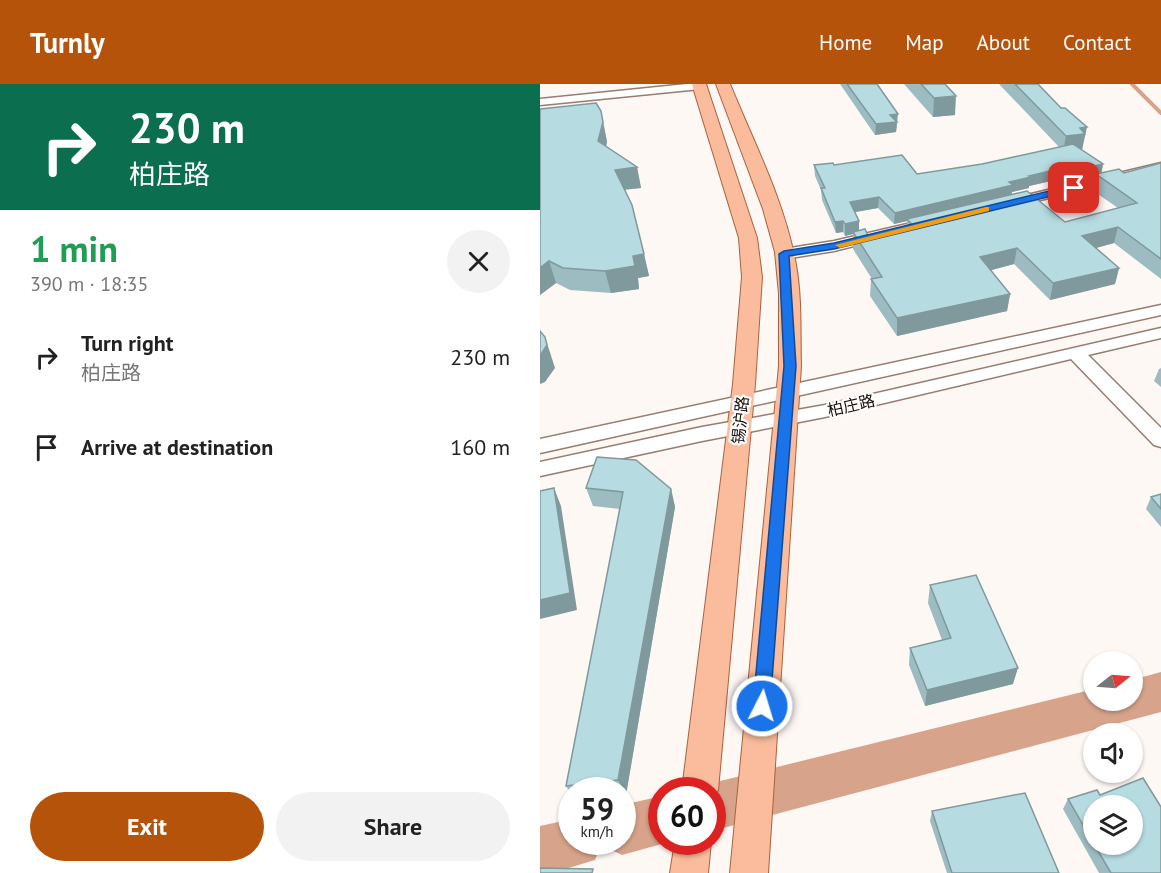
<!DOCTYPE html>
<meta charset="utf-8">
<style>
body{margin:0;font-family:"PT Sans","Noto Sans SC",sans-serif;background:#f2f2f2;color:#222;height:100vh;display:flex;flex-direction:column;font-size:22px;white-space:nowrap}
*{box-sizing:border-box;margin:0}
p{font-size:20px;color:#767676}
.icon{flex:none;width:33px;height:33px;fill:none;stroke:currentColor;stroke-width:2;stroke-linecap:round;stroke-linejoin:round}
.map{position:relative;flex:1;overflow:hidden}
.drawer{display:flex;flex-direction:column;background:#fff;width:540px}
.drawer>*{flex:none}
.banner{background:#0b6e4f;color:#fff;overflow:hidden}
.needle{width:39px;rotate:73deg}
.controls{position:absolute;left:543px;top:567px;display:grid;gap:12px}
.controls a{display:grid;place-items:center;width:60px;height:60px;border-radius:50%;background:#fff;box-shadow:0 2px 4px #0004;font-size:30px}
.speed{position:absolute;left:18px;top:693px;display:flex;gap:12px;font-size:30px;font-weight:700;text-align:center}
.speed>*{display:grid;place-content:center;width:78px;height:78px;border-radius:50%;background:#fff;box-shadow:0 2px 4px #0004;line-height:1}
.speed small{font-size:15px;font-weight:400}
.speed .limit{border:9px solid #d22;background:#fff;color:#111}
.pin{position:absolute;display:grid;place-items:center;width:51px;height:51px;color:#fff;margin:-26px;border-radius:12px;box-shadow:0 3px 9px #0006}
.me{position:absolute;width:66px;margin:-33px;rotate:5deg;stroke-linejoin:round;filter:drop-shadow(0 0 4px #0008)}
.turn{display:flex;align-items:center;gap:21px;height:126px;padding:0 30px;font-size:27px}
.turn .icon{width:78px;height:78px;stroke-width:2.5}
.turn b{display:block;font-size:42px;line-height:51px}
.round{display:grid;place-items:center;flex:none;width:63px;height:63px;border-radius:32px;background:#f2f2f2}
.head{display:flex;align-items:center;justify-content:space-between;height:102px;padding:0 30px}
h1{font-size:36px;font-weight:700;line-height:45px;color:#1e9e55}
.cta{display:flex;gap:12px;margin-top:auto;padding:12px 30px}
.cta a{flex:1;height:69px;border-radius:36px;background:#b45309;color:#fff;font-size:24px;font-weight:700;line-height:69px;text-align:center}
.cta a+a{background:#f2f2f2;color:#222}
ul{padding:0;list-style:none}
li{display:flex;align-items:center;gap:18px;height:90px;padding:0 30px}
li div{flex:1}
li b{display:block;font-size:22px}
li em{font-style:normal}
header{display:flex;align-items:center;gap:36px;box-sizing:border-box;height:84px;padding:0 30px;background:#b45309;color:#fff}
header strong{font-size:28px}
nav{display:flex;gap:33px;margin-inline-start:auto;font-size:21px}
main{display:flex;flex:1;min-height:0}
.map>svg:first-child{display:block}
</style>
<header>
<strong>Turnly</strong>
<nav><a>Home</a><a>Map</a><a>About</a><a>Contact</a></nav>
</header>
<main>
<section class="drawer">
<div class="banner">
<div class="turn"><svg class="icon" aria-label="right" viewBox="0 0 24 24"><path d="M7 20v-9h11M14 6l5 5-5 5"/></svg><div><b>230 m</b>柏庄路</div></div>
</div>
<div class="head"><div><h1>1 min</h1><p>390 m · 18:35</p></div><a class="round"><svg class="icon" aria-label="close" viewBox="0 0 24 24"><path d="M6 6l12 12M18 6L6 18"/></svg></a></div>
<ul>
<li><svg class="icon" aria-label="right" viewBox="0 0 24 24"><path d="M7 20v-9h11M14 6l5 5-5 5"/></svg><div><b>Turn right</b><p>柏庄路</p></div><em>230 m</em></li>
<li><svg class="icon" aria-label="arrive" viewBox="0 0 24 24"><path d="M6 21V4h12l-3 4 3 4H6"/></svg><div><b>Arrive at destination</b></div><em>160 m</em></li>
</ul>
<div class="cta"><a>Exit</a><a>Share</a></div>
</section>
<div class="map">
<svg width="621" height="789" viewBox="0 0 621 789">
<rect width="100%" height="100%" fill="#fef8f5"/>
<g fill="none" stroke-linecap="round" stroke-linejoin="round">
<polyline stroke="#d7a48b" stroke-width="4" points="592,0 621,29"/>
<g fill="#d7a48b" fill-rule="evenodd">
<polygon points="621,588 621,628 172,747 172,706 155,706 172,699 554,605 554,616 592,616 592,596"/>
<polygon points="122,712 122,758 129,758 82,771 65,763 62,758 82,758 82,721"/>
<polygon points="32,735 32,758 62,758 55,776 12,789 0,789 0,742"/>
</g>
<defs>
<g id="minor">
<polygon points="147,0 164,0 166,2 160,5 0,21 0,15"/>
<polygon points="621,79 621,87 467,124 460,120 462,117"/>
<polygon points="393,134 398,135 400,138 398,141 294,167 244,175 236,170 244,165 294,157"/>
<polygon points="621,221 621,231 0,369 0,355"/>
<polygon points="621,244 621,254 548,271 621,344 621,363 614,361 531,275 285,333 162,357 0,392 0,378 162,343 285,321"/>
</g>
<g id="major">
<polygon points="152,0 166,0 217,154 222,193 215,300 178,706 172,718 172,706 142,706 193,300 202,193 199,154"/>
<path d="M176,0H190C214,59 245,118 256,181C262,214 260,248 261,282L228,789H190L239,282V210L235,168L223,125Z"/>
<polygon points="135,758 171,758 168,789 130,789"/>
</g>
</defs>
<use href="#minor" stroke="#977c6f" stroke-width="3"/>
<use href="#major" stroke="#a9623e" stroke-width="2"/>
<use href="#minor" fill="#fff" fill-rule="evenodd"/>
<use href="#major" fill="#fabc9c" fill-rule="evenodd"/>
</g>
<g fill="#9dbcc1" fill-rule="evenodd">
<polygon points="300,0 337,0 357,40 356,48 335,51"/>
<polygon points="364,0 405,0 415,31 393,33"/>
<path d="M459,0H498L543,59L542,66L563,80L561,89H584L621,79V195L574,159L556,164L579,184L575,200L510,216L474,180L451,186L470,210L467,227L357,252L330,212L331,195H332L313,165V150L305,152L303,148L296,149L282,116L281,106L275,92L274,81H294L377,90L442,80L519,63ZM533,92L539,96L556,92L552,106L578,124L525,138L472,110V108L489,104V102ZM338,124L354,140L367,137L366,145L328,152L319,147V137L315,128Z"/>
<polygon points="0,25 61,27 67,58 66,62 97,83 101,104 84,106 104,170 109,192 98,194 99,205 71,209 30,206 16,199 0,211"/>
<polygon points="621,284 621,303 614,297 619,285"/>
<polygon points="46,404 131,405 135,423 86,711 82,711 82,706 32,706 32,711 26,702 80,425 53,422"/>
<polygon points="621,410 621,443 606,425 611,413"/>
<polygon points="390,501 473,600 385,622 369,581 370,564 402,556 388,519"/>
<path d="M560,711L621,789H559L523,725L528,715ZM554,722L592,760H554Z"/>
<polygon points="392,727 519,789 407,789 390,737"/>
</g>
<g fill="#7f999d">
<polygon points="416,12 415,31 393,33 394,14"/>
<polygon points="61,27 67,58 63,77 58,57"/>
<polygon points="358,30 356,48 335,51 336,40 350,31"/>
<polygon points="547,43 542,66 523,68 526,52 540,44"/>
<polygon points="563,80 561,91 556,90 556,92 539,96 541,85"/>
<polygon points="535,81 533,92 489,102 489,104 472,108 471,112 367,135 367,137 354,140 355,129 469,98 489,92"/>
<polygon points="97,83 101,104 79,106 75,86"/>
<polygon points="339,113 338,124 310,129 310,118"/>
<polygon points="303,137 303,148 296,149 295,138"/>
<polygon points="319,137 319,149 313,148 313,150 305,152 305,140"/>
<polygon points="578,143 574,159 538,169 542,152"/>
<polygon points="477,164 474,180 437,190 440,173"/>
<polygon points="104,170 109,192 98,194 99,205 71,209 65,187 93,172"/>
<polygon points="9,177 16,199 0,211 0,184"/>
<polygon points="579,184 575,200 510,216 513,199"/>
<polygon points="470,210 467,227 357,252 357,234"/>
<polygon points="5,253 15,284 5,298 0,300 0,272"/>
<polygon points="14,404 21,422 37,526 0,535 0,516"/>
<polygon points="131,405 135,423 86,711 78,696"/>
<polygon points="478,584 473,600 385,622 387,606"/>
</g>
<g fill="#b6dbe0" stroke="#7f999d" stroke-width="1.5">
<polygon points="307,0 337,0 358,30 350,31 357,38 336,40"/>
<polygon points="381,0 405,0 416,12 394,14"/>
<polygon points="475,0 498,0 521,24 525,24 547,43 540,44 545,50 526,52"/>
<polygon points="56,19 61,27 63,38 58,57 97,83 75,86 92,121 104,170 93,172 95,182 65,187 23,184 9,177 0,184 0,25"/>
<polygon points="533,60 563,80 541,85 535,81 489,92 491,93 469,98 473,101 355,129 339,113 310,118 319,137 305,140 303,137 295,138 281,104 285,104 274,81 293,79 294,81 362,71 377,90 442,80"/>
<polygon points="621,79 621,175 578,143 542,152 579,184 513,199 477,164 440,173 470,210 357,234 331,195 342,193 313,148 325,145 328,152 375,144 367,135 487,107 525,138 597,119 556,90 579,85 584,89"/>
<polygon points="0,247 5,253 7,261 0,272"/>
<polygon points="57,373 96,376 131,405 78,696 26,702 83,408 46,404"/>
<polygon points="14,404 30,509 0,516 0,407"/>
<polygon points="621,410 621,425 611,413"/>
<polygon points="436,491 478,584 387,606 370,564 411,554 390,501"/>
<polygon points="603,694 621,723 621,789 571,789 554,760 592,760 592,722 554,722 554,760 528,715 557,706 560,711"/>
<polygon points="485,709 519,789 412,789 392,727"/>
<polygon points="0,784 53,785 52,789 0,789"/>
</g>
<polygon fill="#1a73e8" stroke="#114b97" stroke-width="1.5" points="534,101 537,102 537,106 294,165 249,172 256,282 230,622 228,628 222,630 216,628 213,622 244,282 239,170 244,167 294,159"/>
<polygon fill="#f59e0b" points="446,123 449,123 449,127 300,164 295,161"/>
<g text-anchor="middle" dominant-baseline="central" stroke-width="4.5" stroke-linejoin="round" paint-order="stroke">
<g font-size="16" fill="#170e09" stroke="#fff">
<text transform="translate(311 321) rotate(-13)">柏庄路</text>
<text transform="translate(200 336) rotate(-84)">锡沪路</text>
</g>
</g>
</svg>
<div class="controls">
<a><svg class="needle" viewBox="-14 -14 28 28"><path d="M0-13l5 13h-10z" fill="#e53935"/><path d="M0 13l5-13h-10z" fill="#767676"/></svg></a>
<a><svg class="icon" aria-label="sound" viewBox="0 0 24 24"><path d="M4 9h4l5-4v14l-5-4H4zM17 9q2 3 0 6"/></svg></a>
<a><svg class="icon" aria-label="layers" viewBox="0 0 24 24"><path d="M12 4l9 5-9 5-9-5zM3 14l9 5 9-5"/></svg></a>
</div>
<div class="speed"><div>59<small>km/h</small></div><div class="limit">60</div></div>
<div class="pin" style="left:534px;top:104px;background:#d93025"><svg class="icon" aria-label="arrive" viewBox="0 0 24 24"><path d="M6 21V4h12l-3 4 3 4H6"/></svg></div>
<svg class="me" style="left:222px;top:622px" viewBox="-20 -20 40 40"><circle r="17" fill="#1a73e8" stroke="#fff" stroke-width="3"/><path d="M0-11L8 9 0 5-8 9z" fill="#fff"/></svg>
</div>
</main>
